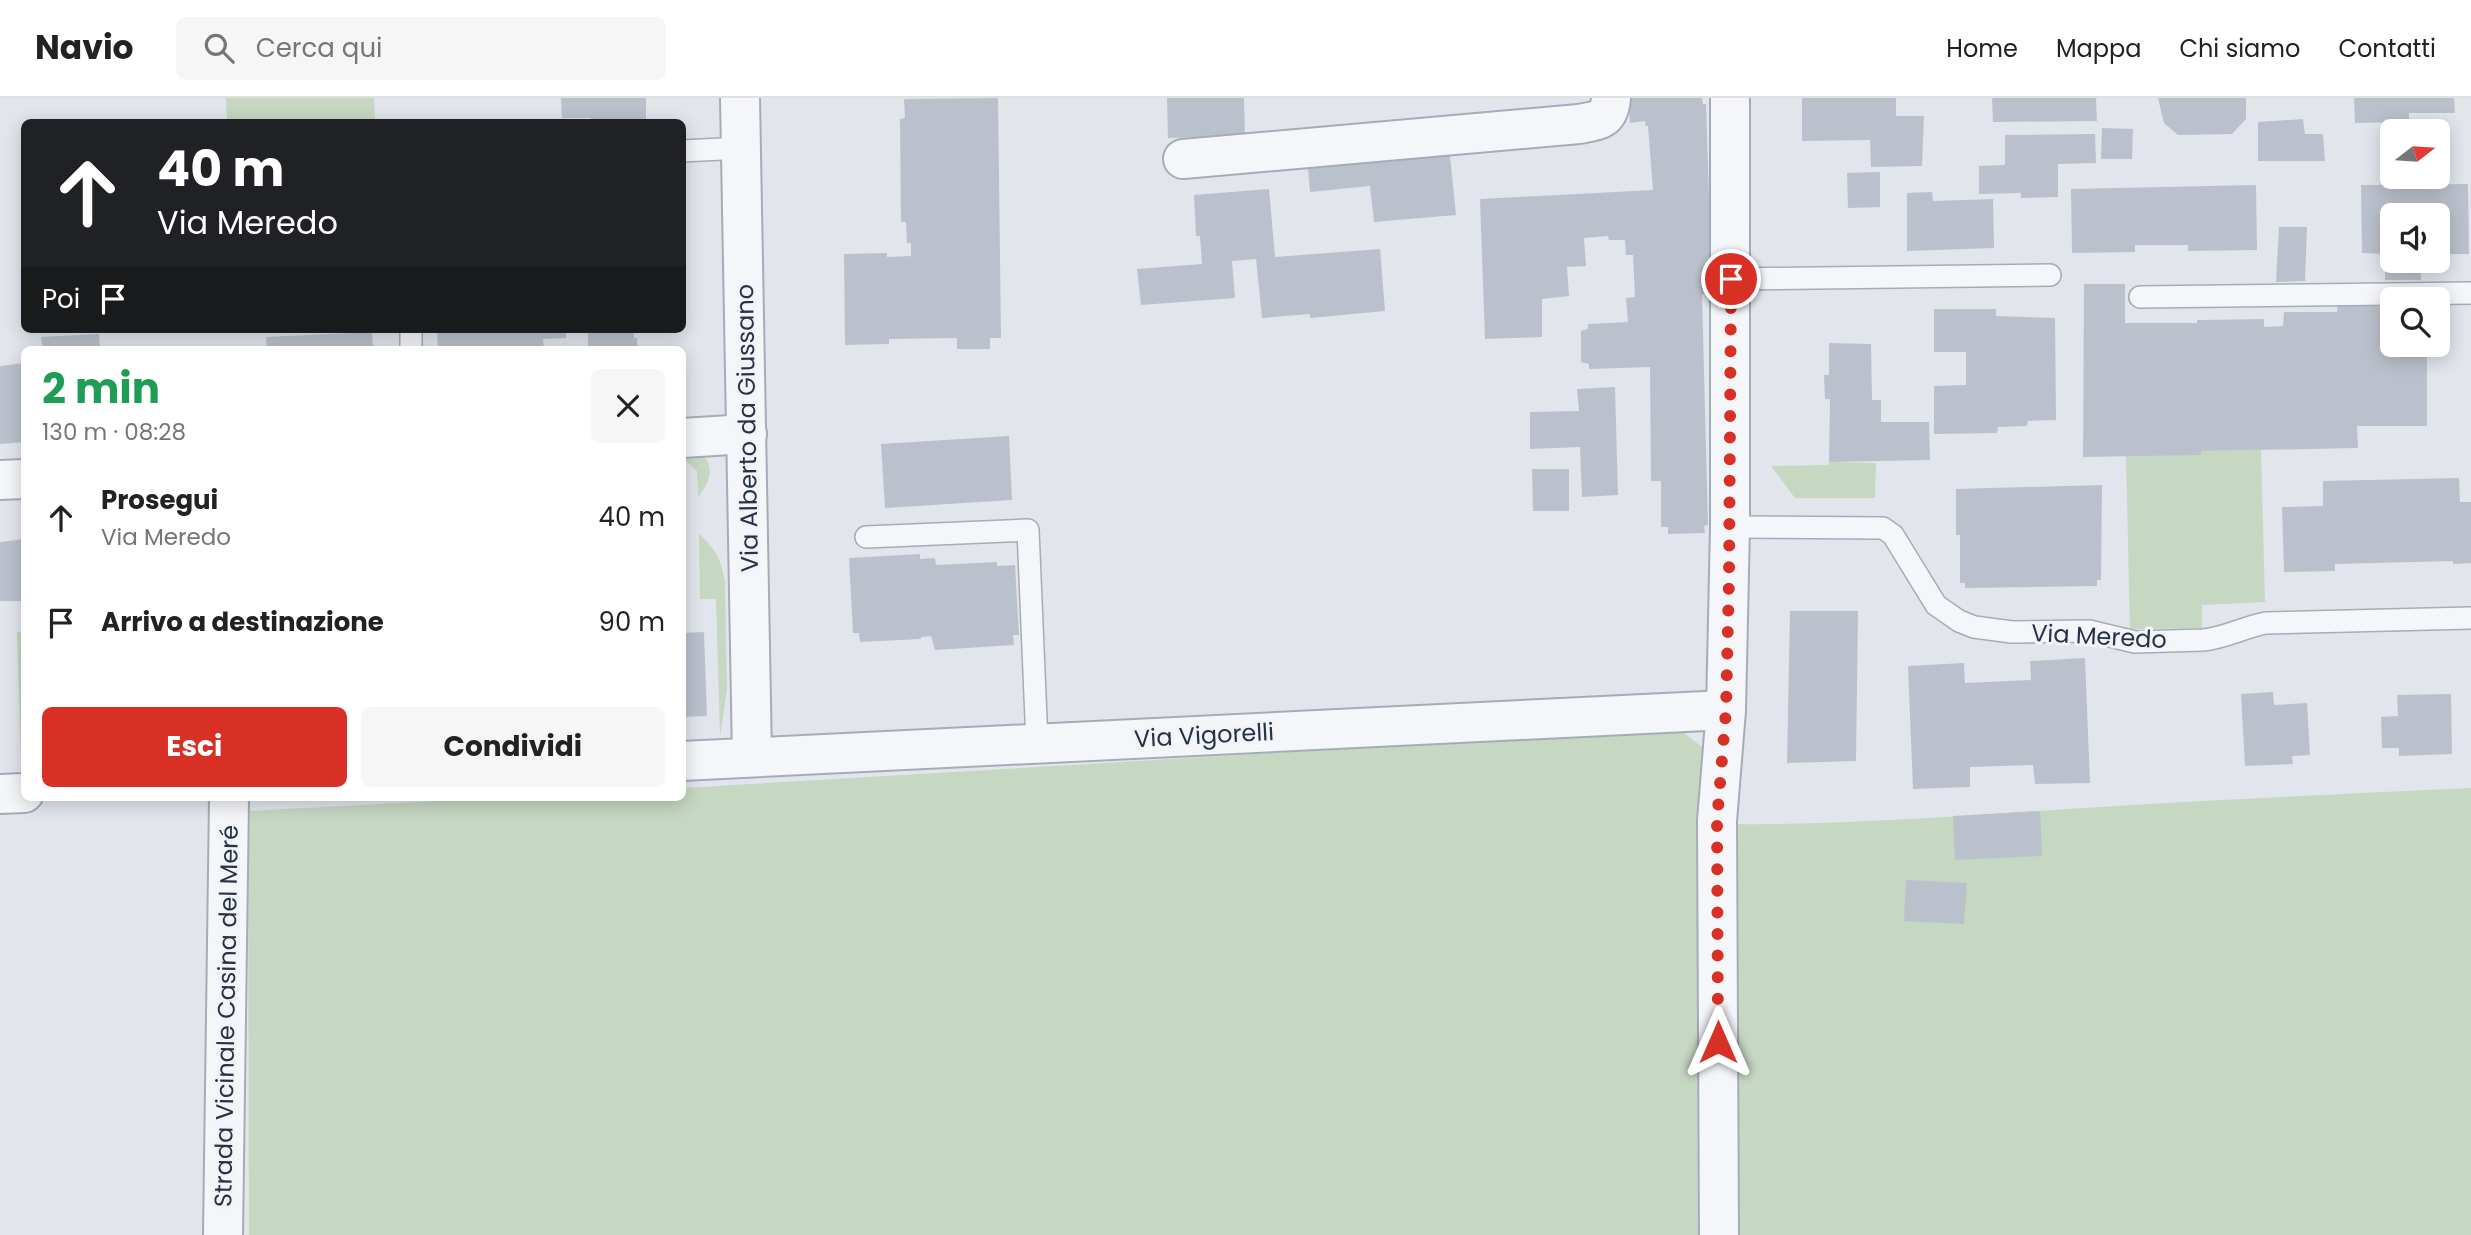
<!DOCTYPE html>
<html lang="it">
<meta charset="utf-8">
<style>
body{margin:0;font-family:Poppins,sans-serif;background:#f6f6f6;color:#222;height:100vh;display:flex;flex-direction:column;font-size:26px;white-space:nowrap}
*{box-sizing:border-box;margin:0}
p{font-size:23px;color:#767676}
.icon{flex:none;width:38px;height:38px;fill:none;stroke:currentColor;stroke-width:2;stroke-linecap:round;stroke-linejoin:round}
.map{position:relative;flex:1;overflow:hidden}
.side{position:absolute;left:21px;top:248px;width:665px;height:455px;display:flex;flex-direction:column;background:#fff;border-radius:10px;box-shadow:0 4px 18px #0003}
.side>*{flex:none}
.hud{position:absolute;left:21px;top:21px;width:665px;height:214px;border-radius:10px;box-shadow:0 4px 18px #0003;background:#202124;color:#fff;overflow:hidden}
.needle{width:46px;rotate:73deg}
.controls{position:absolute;left:2380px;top:21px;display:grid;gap:14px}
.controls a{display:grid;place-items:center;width:70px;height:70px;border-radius:10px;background:#fff;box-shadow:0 4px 18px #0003;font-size:35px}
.pin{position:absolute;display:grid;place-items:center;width:60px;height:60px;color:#fff;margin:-30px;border:4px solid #fff;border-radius:50%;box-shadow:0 2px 7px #0007}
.me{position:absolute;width:77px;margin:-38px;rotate:0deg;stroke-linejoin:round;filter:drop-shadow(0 0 5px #0008)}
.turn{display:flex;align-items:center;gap:24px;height:147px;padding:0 21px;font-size:32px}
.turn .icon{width:91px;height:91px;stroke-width:2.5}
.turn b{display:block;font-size:49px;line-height:60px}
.then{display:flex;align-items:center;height:66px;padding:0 21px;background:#0003;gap:14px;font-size:26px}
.round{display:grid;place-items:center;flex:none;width:74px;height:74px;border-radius:10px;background:#f6f6f6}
.headline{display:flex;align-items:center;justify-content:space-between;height:119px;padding:0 21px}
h1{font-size:42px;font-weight:700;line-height:52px;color:#1e9e55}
.primary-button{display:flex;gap:14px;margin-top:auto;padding:14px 21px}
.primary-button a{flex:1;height:80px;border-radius:10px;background:#d93025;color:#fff;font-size:28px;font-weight:700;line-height:80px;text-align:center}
.primary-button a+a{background:#f6f6f6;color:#222}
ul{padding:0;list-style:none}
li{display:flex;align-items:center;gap:21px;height:105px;padding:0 21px}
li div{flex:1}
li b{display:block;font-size:26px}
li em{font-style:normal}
header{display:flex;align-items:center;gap:42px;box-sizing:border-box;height:98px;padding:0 35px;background:#fff;border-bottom:2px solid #e0e0e0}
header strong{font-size:33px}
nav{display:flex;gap:38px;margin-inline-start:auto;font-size:24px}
.search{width:490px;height:63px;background:#f6f6f6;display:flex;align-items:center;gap:18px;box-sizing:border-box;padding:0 24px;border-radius:10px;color:#767676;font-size:26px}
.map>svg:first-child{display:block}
</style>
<header>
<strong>Navio</strong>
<div class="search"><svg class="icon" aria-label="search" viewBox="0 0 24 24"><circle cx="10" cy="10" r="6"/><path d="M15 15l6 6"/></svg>Cerca qui</div>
<nav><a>Home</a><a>Mappa</a><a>Chi siamo</a><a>Contatti</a></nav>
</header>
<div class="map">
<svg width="2471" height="1137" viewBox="0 0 2471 1137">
<rect width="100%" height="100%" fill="#e2e5ec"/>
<g fill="#c6d7c2">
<polygon points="226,0 374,0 375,24 227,24"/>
<polygon points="2261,352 2265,504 2202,507 2202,530 2130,531 2126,358 2201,356 2201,353"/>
<path d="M683,355L702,356C716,370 709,386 698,399L697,373L686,363H683Z"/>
<polygon points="1829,364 1876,365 1875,400 1795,400 1771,368 1829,367"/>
<path d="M699,436C715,450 722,463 725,484L727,591L720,638L716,501H700Z"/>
<polygon points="24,533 24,673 21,667 17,534"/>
<path d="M1679,631L1707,653L1706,726C1832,728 1958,718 2083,710C2212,702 2342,696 2471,690V1137H249L248,713L491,700H682L683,690Z"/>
</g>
<g fill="#bbc1cc">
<polygon points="561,0 646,0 646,24 591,24 591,20 562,20"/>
<polygon points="998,0 1001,240 990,240 990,251 957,251 957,240 889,241 889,246 845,247 844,156 887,155 887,159 911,158 911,145 907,145 906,124 901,124 900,21 905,20 904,1"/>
<polygon points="1167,0 1244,0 1245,38 1168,40"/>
<polygon points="1628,0 1702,0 1703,6 1706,6 1712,190 1702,197 1708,427 1704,428 1705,435 1668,436 1668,429 1661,429 1661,383 1651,383 1650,269 1589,271 1589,266 1581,264 1581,233 1588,231 1588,226 1628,224 1626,200 1635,199 1633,157 1626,157 1625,142 1609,142 1608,138 1584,140 1586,168 1567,169 1569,198 1542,201 1542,239 1485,241 1480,101 1653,92 1648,28 1646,28 1645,23 1630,25"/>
<polygon points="1802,0 1896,0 1896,18 1924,18 1922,68 1871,69 1870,42 1802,43"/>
<polygon points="1992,0 2096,0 2097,23 1993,24"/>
<polygon points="2158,0 2246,0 2246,21 2232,36 2178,37 2164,25"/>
<polygon points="2354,0 2454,0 2455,15 2409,15 2409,24 2355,25"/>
<polygon points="2303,21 2305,36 2323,36 2325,63 2258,63 2258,24"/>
<polygon points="2102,30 2133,31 2132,61 2101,61"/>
<polygon points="2095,36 2096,65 2058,66 2058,99 2021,100 2021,95 1979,96 1979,68 2005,67 2005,37"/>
<polygon points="1449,48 1456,117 1374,124 1370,88 1310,94 1307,60"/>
<polygon points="1880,74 1880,109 1848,110 1847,75"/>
<polygon points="2468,86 2469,156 2438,156 2438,117 2392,117 2392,163 2421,163 2421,182 2385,182 2385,156 2362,155 2361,87"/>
<polygon points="2256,87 2257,152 2188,153 2188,147 2135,147 2135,154 2072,155 2071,91"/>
<polygon points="1269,91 1275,159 1380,151 1385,213 1310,220 1310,216 1262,220 1256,161 1232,163 1235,200 1141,207 1137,171 1202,166 1200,138 1196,138 1194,97"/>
<polygon points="1932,94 1933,103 1993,101 1994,150 1907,153 1907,95"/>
<polygon points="2279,129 2307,129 2305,183 2276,184"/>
<polygon points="2084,186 2125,186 2125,225 2197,225 2197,222 2201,222 2264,221 2264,229 2283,228 2284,214 2337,214 2338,203 2392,202 2392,247 2427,247 2427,328 2357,328 2358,350 2201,353 2201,357 2083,359"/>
<polygon points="1934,211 1996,211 1996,218 2055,220 2056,322 2028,323 2027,328 1998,329 1997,335 1934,336 1934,288 1966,287 1966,254 1934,254"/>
<polygon points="464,231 566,231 566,240 543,241 544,252 438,252 437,233"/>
<polygon points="588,231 634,231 634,240 637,240 637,252 588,252"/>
<polygon points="372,234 373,252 267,252 266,239"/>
<polygon points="99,236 100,252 43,252 41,239"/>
<polygon points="1829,245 1871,246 1872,302 1881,302 1881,324 1929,324 1930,362 1829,364 1830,301 1825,301 1824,277 1829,277"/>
<polygon points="24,265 24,344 0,346 0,268"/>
<polygon points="1615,289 1618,397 1582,399 1580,349 1530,351 1530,314 1579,313 1577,291"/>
<polygon points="1009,338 1012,402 885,410 881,346"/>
<polygon points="1532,371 1569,371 1569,413 1533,413"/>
<polygon points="2459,380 2460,404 2471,404 2471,465 2453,466 2453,463 2335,466 2335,473 2284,474 2282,409 2323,408 2323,383"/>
<polygon points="2102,387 2101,482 2097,482 2097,488 1965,490 1965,485 1960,485 1960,437 1956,437 1956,391"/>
<polygon points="24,441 24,503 0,503 0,444"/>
<polygon points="920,456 920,461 935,460 936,467 997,464 997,468 1015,467 1019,537 1013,537 1014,547 935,552 931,538 921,539 921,541 860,544 859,535 853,535 849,460"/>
<polygon points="1790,513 1858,513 1856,663 1787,665"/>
<polygon points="704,534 707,618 682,619 682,535"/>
<polygon points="2085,560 2090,685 2035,686 2033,667 1970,669 1970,689 1913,691 1908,568 1964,565 1965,585 2031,582 2030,563"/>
<polygon points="2273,594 2274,607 2307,605 2310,657 2292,658 2293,666 2245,668 2241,596"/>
<polygon points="2451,596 2452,656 2399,658 2399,650 2382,650 2381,619 2398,618 2397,597"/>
<polygon points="2040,713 2042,758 1955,762 1953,718"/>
<polygon points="1906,782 1967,785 1964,826 1904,823"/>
</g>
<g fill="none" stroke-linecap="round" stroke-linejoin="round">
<defs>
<g id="service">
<polyline points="682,53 742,50"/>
<polyline points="1730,181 2050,177"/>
<polyline points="2140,199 2471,195"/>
<polyline points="411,231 411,252"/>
<path d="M1730,429L1883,430L1893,437L1936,507L1959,523L1974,529L2012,534L2089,533L2135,544L2203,542C2225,540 2244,529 2266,525L2471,520"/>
<polyline points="866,439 1028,432 1037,645"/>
</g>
<g id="minor">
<polyline points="740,0 752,659"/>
<path d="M1183,61L1579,26C1599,22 1609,23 1611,0"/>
<polyline points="682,340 747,336"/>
<polyline points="0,382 24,381"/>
<polyline points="682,663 1726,612"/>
<polyline points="0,696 24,695"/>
<polyline points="223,1137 229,700"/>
<polyline points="1719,1137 1717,723 1726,612 1730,429 1730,0"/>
</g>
</defs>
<use href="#service" stroke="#a6acb7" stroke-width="24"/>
<use href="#minor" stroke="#a6acb7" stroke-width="42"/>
<use href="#service" stroke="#f5f6f9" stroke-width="21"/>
<use href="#minor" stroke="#f5f6f9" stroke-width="38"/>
</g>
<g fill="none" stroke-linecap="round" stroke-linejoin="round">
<polyline stroke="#d93025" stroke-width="12" stroke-dasharray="0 21.6" points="1718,944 1717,723 1726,612 1729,481 1731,181"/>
</g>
<g text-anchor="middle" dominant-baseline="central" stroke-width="6" stroke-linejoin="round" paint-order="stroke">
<g font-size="24" fill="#283246" stroke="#f2f4f9">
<text transform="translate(747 330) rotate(-91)">Via Alberto da Giussano</text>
<text transform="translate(2099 538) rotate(3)">Via Meredo</text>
<text transform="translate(1204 637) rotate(-3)">Via Vigorelli</text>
<text transform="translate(226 918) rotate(-89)">Strada Vicinale Casina del Meré</text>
</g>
</g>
</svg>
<div class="controls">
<a><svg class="needle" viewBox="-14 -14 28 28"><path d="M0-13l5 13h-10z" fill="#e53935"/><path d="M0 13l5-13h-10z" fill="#767676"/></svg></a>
<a><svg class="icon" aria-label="sound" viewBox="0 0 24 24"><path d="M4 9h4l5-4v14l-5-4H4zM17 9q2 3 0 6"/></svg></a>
<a><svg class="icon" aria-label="search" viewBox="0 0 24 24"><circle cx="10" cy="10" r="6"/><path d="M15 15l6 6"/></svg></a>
</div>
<div class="pin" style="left:1731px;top:181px;background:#d93025"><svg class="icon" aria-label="arrive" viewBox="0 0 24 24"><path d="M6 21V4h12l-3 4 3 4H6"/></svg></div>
<svg class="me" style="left:1718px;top:944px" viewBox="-20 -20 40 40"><path d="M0-17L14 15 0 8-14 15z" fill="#d93025" stroke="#fff" stroke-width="4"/></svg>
<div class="hud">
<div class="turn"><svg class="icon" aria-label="ahead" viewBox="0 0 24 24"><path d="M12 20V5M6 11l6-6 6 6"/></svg><div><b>40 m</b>Via Meredo</div></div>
<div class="then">Poi<svg class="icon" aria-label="arrive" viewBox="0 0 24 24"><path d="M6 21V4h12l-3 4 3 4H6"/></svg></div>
</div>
<section class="side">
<div class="headline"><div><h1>2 min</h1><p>130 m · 08:28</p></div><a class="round"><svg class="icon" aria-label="close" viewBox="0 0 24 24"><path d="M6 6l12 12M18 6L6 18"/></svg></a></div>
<ul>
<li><svg class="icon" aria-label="ahead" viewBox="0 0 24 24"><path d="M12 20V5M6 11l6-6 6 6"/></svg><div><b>Prosegui</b><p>Via Meredo</p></div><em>40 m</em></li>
<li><svg class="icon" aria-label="arrive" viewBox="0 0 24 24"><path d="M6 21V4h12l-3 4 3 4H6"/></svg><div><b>Arrivo a destinazione</b></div><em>90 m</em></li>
</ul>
<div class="primary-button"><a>Esci</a><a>Condividi</a></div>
</section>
</div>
